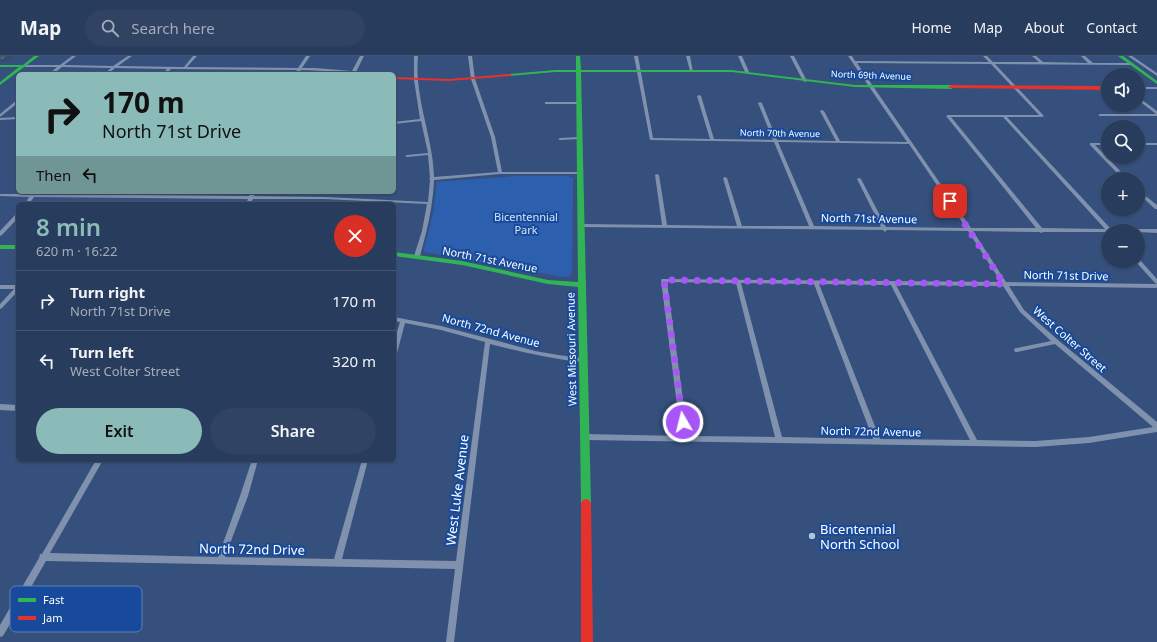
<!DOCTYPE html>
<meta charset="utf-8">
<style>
body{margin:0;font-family:"Noto Sans",sans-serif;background:#304363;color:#f1f3f6;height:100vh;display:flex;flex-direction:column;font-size:15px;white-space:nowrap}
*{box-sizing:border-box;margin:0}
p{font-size:13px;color:#a5adbc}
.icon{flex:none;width:22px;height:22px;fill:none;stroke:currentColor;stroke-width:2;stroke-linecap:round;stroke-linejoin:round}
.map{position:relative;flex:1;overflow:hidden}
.side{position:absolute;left:16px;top:146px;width:380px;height:260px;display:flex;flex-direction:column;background:#283c5d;border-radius:6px;box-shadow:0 1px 3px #0004,0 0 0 1px #445672}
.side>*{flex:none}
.guide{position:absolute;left:16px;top:16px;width:380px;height:122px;border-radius:6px;box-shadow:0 1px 3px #0004,0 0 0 1px #445672;background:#8bbbb9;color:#111;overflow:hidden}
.tools{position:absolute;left:1101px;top:12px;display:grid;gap:8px}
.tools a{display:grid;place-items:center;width:44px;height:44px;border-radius:50%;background:#283c5d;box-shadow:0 1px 3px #0004,0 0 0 1px #445672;font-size:20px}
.pin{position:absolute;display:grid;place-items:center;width:34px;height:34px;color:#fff;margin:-17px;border-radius:8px;box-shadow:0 2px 6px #0006}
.me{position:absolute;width:44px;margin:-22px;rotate:352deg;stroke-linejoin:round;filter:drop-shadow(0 0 3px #0008)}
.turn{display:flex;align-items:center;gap:14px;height:84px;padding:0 20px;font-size:18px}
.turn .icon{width:52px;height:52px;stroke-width:2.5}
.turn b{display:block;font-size:28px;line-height:34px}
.then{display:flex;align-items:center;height:38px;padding:0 20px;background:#0003;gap:8px;font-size:15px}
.round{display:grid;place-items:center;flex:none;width:42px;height:42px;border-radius:21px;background:#304363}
.head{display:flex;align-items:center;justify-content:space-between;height:68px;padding:0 20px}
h1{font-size:24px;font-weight:600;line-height:30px;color:#8bbbb9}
.cta{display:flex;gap:8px;margin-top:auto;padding:8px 20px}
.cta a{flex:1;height:46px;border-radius:24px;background:#8bbbb9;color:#111;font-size:16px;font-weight:600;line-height:46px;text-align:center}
.cta a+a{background:#304363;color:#f1f3f6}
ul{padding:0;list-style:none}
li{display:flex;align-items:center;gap:12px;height:60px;padding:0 20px;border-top:1px solid #445672}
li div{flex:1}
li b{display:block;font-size:15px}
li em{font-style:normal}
header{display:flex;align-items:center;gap:24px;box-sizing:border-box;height:56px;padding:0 20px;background:#283c5d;border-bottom:1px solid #445672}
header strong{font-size:19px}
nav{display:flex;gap:22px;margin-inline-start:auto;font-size:14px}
.search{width:280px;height:36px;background:#304363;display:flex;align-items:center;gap:10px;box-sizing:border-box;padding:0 14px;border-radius:22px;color:#a5adbc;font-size:15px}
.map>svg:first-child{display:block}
</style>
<header>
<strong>Map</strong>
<div class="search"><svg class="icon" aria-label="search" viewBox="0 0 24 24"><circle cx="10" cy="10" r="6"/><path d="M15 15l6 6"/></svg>Search here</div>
<nav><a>Home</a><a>Map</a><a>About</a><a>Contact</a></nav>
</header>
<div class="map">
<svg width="1157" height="586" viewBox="0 0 1157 586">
<rect width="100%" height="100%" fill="#35507c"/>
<polygon fill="#2c60af" points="515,120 567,120 573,122 572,216 571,220 562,221 425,196 424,194 433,157 437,126"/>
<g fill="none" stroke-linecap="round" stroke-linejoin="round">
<g fill="#8091ae" fill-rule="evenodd">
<path d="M72,0H76L64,9L113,10L128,0H132L118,10L184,11L193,0H197L187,11L298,12L306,0H310L302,12H315L352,15L360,0H364L356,16L368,17L370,18C347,18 324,14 301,14L298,18H294L297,14L171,13L166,18H162L167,13L115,12L108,18H104L111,12L62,11L53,18H49L57,11H24L22,10L24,9H60Z"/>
<path d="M414,0H418C414,42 433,80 434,121L498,116L491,81L471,23L468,0H472L475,23L495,81L502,116H579L581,117V118H500L434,124C433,150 427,175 420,200L417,202L414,200L422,175L427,148L325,143H253L250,148H246L248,143L34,141L29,148H25L29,141L0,140V138H31L32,136H36V138L249,140L251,136H255L254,140L325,141L428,146L430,124L429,123L430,122L428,99L407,101L405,100L407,99L428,97L421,65L394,68V66L420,63L414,24Z"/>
<path d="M634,0H638L653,82L710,83L697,40L699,39L701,40L714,83L773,84L758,47L760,46L762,47L777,84L836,85L820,55L822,54L824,55L840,85L907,86L848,0H852L855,5L989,6L983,0H987L993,6H1039L1032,0H1036L1043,6L1088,7L1081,0H1085L1093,7H1132V9H1131L995,8L1044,60L1042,61H1007L1111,173H1157V177L1138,176V175H1108V176H1043L1041,177L1039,176L973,175L1006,226L1157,228V232L1009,230L1024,254L1058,284L1157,366V376L1089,387L1035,391L585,384L583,383L582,381L583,379L585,378L681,380L661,224L662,223L1001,226L968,175L887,174L885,176L883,174L579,171V170L581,168L662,169L655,119L657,118L659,119L667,169L737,170L723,122L725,121L727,122L742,170H809L774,86L650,84ZM857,7L991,8L1039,59H948L946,60L1036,172H971ZM951,61H1003L1105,173L1042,172ZM778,86L909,88L966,172L886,171L861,123L859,122L857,123L881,171L814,170ZM667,226L736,227L775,381L688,380ZM741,227L814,228L873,383L782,381ZM819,228L891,229L970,384L880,383ZM896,229L1003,230L1020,256L1051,285L1017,292H1015L1014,294L1015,296H1017L1055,288L1153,371L1089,381L1035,385L977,384Z"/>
<polygon points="686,0 690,0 693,16 690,15"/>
<polygon points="738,0 742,0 749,16 748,17 745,16"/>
<polygon points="790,0 794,0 807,25 806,26 803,25"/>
<polygon points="1128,0 1132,0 1157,17 1157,20"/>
<rect x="1138" y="31" width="19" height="2"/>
<polygon points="1138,41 1157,55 1157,60 1100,60 1098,59 1100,58 1156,58 1138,44"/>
<polygon points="17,44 18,44 18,47 0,61 0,58"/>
<polygon points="545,46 579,46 581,47 579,48 545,48"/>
<polygon points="18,61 18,63 0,64 0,62"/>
<polygon points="579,81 580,81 580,83 560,84 558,83 560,82"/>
<polygon points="1090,87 1108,87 1108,89 1095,89 1128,123 1123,123 1090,89"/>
<rect x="1138" y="87" width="19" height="2"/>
<polygon points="1138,134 1157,149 1157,153 1155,153 1138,137"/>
<polygon points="16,158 18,158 18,162 2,179 0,180 0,175"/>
<polygon points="1138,203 1140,204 1157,223 1157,228 1155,227 1136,206 1135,205 1138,205"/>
<polygon points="0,229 18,229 18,235 2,252 0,253 0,248 14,233 0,233"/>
<path d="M394,261L441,270L535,295L558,299L582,302H584L585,304L584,306H582C551,303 521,296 490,288L454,586H446L455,513L46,505L3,580L0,581V569L39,502L40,498H42L96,404H103L50,497L218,501L240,440L252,404H258L248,440L225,501L334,503L362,404H368L342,503L456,505L485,286L441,274L405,267L397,297L394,299V286L400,266L394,265Z"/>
<polygon points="0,348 18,349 18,355 0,354"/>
</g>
<g fill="#30b455" fill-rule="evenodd">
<polygon points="34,0 39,0 0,29 0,26 19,11 0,11 0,9 23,9"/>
<polygon points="576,0 580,0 581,14 732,14 855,29 951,29 954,31 951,33 855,31 732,16 581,16 591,447 589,450 586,451 583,450 581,447 578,231 548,228 462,209 394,200 394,196 462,205 548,224 578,226 576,16 555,16 509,20 507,19 509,18 555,14 576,14"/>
<polygon points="1118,0 1123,0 1157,25 1157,28"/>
<rect x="0" y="189" width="18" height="4"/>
</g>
<g fill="#e5322d" fill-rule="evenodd">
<polygon points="509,18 511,18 511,20 449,25 394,23 394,21 449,23"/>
<polygon points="951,29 1108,30 1108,34 949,32 948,31"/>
<polygon points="586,443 589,444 591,447 593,586 581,586 581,447 583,444"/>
</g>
</g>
<polygon fill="#394961" points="8,0 13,0 3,6 2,4"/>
<polygon fill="#52688b" stroke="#394961" points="0,0 8,0 2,4 0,4"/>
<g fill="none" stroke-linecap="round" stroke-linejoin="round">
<polyline stroke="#a855f7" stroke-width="7" stroke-dasharray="0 12.6" points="683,366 664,224 1004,228 950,145"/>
</g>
<circle fill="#b8c2d1" stroke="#174a9a" stroke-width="1.5" cx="812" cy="480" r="4"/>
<g text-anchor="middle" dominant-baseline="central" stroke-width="4" stroke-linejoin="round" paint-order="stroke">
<g font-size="9" fill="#fff" stroke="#174a9a">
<text transform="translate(871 19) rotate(2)">North 69th Avenue</text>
<text transform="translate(780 77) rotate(1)">North 70th Avenue</text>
</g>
<g font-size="11" fill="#d4e4fc" stroke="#174a9a">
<text x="526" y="160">Bicentennial<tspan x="526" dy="13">Park</tspan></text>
</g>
<g font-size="11" fill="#fff" stroke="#174a9a">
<text transform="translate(869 162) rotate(1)">North 71st Avenue</text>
<text transform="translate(490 203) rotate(11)">North 71st Avenue</text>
<text transform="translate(1066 219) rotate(1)">North 71st Drive</text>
<text transform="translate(491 274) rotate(15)">North 72nd Avenue</text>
<text transform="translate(1070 283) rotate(41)">West Colter Street</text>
<text transform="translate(571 293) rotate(-91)">West Missouri Avenue</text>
<text transform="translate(871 375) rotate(1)">North 72nd Avenue</text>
</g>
<g font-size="13" fill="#fff" stroke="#174a9a">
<text transform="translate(457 434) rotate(-83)">West Luke Avenue</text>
<text transform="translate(252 493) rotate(1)">North 72nd Drive</text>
</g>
<g font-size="13" fill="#fff" stroke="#174a9a" text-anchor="start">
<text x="820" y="473">Bicentennial<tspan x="820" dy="15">North School</tspan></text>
</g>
</g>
<rect x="10" y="530" width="132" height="46" rx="6" fill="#174a9a" stroke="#5d80b8" stroke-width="1"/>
<rect x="18" y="542" width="18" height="4" fill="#30b455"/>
<rect x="18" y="560" width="18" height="4" fill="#e5322d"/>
<g font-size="11" fill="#fff">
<text x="43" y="548">Fast</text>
<text x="43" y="566">Jam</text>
</g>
</svg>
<div class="tools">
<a><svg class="icon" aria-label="sound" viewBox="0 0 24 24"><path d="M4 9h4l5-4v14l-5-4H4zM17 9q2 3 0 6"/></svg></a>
<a><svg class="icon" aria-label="search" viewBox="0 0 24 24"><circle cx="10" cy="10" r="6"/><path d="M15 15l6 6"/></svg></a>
<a>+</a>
<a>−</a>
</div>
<div class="pin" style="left:950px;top:145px;background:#d93025"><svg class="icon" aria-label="arrive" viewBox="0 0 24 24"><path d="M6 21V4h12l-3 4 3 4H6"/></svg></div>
<svg class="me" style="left:683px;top:366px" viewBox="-20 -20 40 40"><circle r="17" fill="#a855f7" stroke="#fff" stroke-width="3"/><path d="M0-11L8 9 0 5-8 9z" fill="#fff"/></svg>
<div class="guide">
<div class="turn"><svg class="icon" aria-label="right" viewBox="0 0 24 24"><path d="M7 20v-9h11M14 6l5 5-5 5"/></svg><div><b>170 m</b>North 71st Drive</div></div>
<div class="then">Then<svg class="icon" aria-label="left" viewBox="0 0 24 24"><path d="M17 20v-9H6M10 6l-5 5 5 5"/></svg></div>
</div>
<section class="side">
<div class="head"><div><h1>8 min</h1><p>620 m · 16:22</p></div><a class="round" style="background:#d93025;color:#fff"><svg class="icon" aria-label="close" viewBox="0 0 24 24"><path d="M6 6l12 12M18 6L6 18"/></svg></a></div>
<ul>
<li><svg class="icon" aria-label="right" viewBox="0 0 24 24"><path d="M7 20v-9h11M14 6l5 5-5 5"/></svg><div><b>Turn right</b><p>North 71st Drive</p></div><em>170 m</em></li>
<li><svg class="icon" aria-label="left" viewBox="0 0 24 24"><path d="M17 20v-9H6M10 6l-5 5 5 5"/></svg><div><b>Turn left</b><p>West Colter Street</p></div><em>320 m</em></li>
</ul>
<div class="cta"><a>Exit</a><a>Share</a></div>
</section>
</div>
